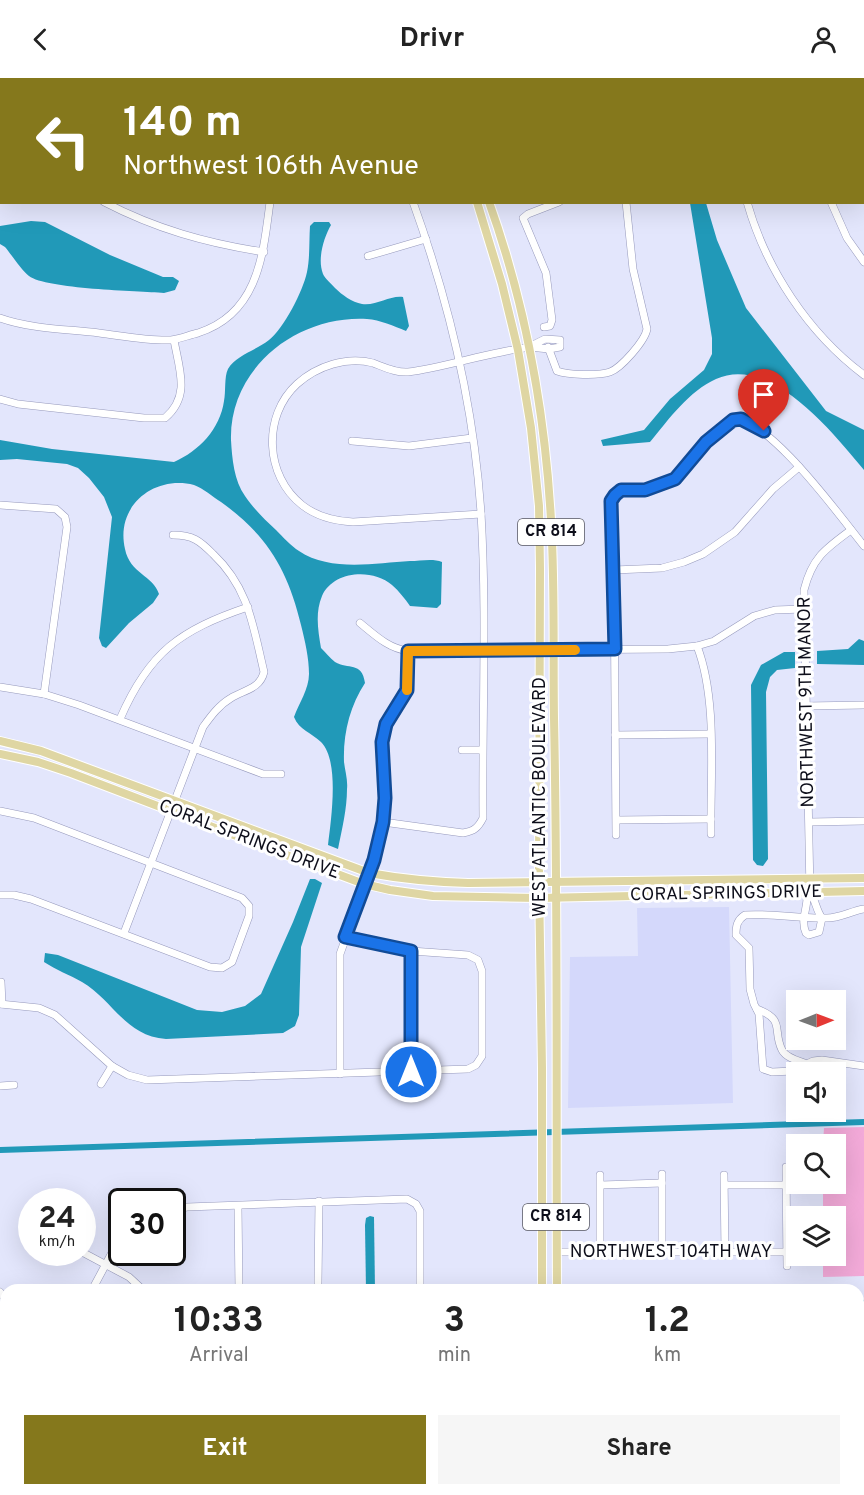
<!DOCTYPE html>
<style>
body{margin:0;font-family:Overpass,sans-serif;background:#f6f6f6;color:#222;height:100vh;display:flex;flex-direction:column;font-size:22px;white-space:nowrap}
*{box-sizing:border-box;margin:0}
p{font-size:20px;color:#767676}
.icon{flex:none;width:33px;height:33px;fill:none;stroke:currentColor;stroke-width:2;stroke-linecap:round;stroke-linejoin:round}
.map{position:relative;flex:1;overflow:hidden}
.sheet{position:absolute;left:0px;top:1206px;width:864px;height:212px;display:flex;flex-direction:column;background:#fff;border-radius:18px 18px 0 0;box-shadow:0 6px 24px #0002}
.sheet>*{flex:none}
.top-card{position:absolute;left:0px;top:0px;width:864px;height:126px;box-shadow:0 6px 24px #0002;background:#85781c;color:#fff;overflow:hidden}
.needle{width:39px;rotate:89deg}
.buttons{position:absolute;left:786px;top:912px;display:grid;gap:12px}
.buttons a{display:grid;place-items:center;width:60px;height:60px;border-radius:0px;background:#fff;box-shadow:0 6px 24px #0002;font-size:30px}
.speed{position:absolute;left:18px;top:1110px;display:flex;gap:12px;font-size:30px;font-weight:700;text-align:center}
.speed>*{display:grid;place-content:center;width:78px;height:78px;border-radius:50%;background:#fff;box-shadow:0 6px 24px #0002;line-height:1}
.speed small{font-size:15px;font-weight:400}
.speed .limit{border:3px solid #111;border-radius:9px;background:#fff;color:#111}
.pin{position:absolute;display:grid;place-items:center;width:51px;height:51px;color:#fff;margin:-62px -26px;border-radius:50% 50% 50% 0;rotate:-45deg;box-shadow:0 0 6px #0007}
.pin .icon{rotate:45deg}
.me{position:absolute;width:66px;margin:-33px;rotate:0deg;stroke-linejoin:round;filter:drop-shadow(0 0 4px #0008)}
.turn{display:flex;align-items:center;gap:21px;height:126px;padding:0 24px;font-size:27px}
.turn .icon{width:78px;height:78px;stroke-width:2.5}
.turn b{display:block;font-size:42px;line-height:51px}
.eta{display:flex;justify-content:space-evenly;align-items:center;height:102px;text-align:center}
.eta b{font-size:36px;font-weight:700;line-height:42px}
.primary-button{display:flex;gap:12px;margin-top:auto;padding:12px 24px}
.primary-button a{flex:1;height:69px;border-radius:0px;background:#85781c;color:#fff;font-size:24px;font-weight:700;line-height:69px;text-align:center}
.primary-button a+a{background:#f6f6f6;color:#222}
header{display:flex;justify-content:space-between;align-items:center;height:78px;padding:0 24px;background:#fff;font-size:27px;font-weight:700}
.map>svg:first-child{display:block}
</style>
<header><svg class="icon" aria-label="back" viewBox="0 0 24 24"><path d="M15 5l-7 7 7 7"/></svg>Drivr<svg class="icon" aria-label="person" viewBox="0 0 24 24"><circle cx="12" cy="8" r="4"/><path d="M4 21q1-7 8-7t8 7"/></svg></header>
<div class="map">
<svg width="864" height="1417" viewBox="0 0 864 1417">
<rect width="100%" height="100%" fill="#e3e6fc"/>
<g fill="#d4d8fb">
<polygon points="729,829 733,1025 568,1030 570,879 638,878 637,830"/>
<polygon points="864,1242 864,1417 836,1417 836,1412 858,1412 858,1249"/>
</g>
<polygon fill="#f3aad9" points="864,1049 864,1198 823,1199 823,1178 836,1178 836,1138 823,1138 823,1106 836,1106 836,1066 823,1066 824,1050"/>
<g fill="#2199b8">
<path d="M690,125H706L717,162L746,230L826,333L864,352V392C834,356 771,276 716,301C689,313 669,341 650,364L603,368L601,362L644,352L670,321L704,292L712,276V260Z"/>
<path d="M31,143L45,144L110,177L163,199H173L179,203L175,212L164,215C138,213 46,211 29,198C22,193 11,176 5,169L0,166V148Z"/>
<path d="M314,144H329L331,147C324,159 317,181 323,196C325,201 331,205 335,210C342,217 352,224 362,226C377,228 390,217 403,219L409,248L406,253C394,248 380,242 367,241C297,237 229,290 231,362C232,380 234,403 245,418C253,430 265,442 276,452C283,459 291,468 299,473C330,494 375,485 410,483C420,483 433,480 442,484L441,526L437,530L410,528C405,521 399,513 392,507C372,490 333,493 322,518C315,535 318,552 321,570C325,574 330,580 335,584C348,592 362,583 365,605C350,628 343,655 344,684C345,693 348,702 347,711C347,731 342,751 338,771L328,767C331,742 340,683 321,664C312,655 299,652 294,639C299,625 309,611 309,596C309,580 305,563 301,547C288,492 267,457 221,424C213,419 203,410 194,407C154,397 115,428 125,471C130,496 153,497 159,516L153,525L129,545L106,570L102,568L99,560L112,439L104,419L89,400L78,390L67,386L17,381L0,382V362L52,371L174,384C199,373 220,351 224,323C226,314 224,299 228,291C236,277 257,272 269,262C284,250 303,213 307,194C310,180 309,163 310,148Z"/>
<polygon points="859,561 864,563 864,587 817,586 817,573 848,571"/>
<polygon points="784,574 795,574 795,590 777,592 770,599 766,614 768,781 763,788 757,787 753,782 751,607 761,587"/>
<path d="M310,801H315L322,805L301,869L299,937L295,948L283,955L166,961C125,958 113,922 82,904C70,897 56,892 44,884L45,875L58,877L197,932L222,934L245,928L261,916L293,844Z"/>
<polygon points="370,1138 374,1139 375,1212 366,1212 365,1147 366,1140"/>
<polygon points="39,1412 205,1412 200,1417 45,1417"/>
</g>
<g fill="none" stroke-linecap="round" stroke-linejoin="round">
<g stroke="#2199b8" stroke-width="6">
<polyline points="0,1072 864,1044"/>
<polyline points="858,1230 864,1225"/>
<polyline points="828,1412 828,1417"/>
</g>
<defs>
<g id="minor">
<polyline points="285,0 285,2"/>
<polyline points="338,0 339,2"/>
<polyline points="278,2 278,0"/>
<polyline points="398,2 399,0"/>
<polyline points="862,50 864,50"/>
<path d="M104,124C156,151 206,165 264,174"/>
<path d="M747,124C766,191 808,255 864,297"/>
<polyline points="831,124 847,160 864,184"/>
<polyline points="368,178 426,161"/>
<path d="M0,240C31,251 66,251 99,255C123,258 147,263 171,262C180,261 189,257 198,255C258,236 263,178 270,124"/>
<polyline points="544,249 550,248 552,242 546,195 523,140 528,136 559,124"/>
<path d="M548,269L557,293C568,297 598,298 610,294C621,290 645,263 647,251L633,191L626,124"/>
<path d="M0,321L18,326L144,340H165C191,318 179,291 174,262"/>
<polyline points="352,363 409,368 472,360"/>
<polyline points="0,427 56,431 65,439 67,449 44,616"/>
<path d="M481,436L353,444C334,443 317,439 302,427C265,398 262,338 297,306C317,288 347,278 373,285C384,289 396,295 408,294C439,290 470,280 502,274C510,272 520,271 529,269L545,261L560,262V269L549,271L529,269"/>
<polyline points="614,492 662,490 684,484 703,476 735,454 773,411 799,389"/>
<path d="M360,545C376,558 388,570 408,573L668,571L697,568L714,563L754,538L775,532L803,531"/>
<path d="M697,568C718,622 710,698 711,756"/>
<polyline points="0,609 44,616 79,627 263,696 281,696"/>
<polyline points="806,628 864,627"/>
<path d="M120,641C149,574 180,552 248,529"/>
<polyline points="615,657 710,656"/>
<polyline points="462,672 482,672"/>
<polyline points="0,733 34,740 242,820 249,828 249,838 232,884 222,890 210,889 31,821 14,817 0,817"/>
<polyline points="617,742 711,741"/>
<path d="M383,744L463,755C474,753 478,750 483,740C482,639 487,536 481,435C474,329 449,224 413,124"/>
<polyline points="810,744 864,743"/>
<path d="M616,757L614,492L611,423C613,419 615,415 620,413C626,410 636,412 643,412C653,411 668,406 677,399C696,382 708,356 731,344C761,328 845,445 864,468"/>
<path d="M810,814C816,823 816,832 822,840L819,854L809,857L806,855C800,842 808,830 807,817L810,814L804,512C812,480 825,471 851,452"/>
<path d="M864,831C851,833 840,840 827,840C799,841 772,835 745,837C737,842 736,848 736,857L749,870L750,911L754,926L759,936L763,991L772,994L793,993L813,983L822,982L864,988"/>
<path d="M124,855L203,649C211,638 219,627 231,620C244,612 260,611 264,594C253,548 249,510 213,476C200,463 193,457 173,457"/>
<polyline points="411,873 411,994"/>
<polyline points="1,904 2,926"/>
<polyline points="0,926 39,930 55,937 112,988 128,997 147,1002 468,991 476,987 482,978 482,893 478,882 468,877 411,873 344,859"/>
<path d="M757,931C786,942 772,952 782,972C786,980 799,983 807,986"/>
<polyline points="340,996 340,876 375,779 383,744 385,720 382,664 386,646 392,633 407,612 408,573"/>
<polyline points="101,1006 112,988"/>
<polyline points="0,1008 14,1007"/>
<polyline points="786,1089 787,1188"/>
<polyline points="662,1096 662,1174"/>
<polyline points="724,1097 725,1174"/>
<polyline points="601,1107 662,1105"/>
<polyline points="725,1107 786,1107"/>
<polyline points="238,1129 239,1212"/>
<polyline points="172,1132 187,1129 407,1121 416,1126 420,1133 420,1212"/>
<polyline points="82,1174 129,1199 143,1212"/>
<polyline points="557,1174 786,1174"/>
<polyline points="600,1174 600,1097"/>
<polyline points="318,1205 319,1123"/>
<polyline points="92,1212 115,1169 122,1162"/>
<polyline points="0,1214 6,1221"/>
<polyline points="0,1288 6,1287"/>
<polyline points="557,1412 585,1417"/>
<polyline points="602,1417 642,1413 688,1412"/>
</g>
<g id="major">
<polyline points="147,0 150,2"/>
<polyline points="170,0 173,2"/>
<polyline points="427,0 427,2"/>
<polyline points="439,0 439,2"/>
<polyline points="453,2 456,0"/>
<polyline points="481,2 484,0"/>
<polyline points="477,124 502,206 518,272 531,350 539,428 540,490 539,804 542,990 542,1212"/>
<path d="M489,124C525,225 545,335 551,442C555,508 553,574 554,640C558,831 556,1021 557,1212"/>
<path d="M0,663L41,673L369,795C402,801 434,804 468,805L864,800"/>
<polyline points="0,676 38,684 71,695 273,772 364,806 390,812 433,818 539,820 864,813"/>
<polyline points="543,1412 543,1417"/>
<polyline points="557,1417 557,1412"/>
</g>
</defs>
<use href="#minor" stroke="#9699bc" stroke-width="8"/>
<use href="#major" stroke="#fff" stroke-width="10"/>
<use href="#minor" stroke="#fff" stroke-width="7"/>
<use href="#major" stroke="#dfd6a3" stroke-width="8"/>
</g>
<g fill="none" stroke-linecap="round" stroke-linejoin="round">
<defs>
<polyline id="route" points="411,994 411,873 345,859 374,782 383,744 385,720 382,664 386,646 407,612 408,573 615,571 611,423 615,417 621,412 645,412 675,401 706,364 733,342 741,341 764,353"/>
</defs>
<use href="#route" stroke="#114b97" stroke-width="15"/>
<use href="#route" stroke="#1a73e8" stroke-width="10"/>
<polyline stroke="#f59e0b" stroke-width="10" points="407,612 408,573 575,572"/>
</g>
<g text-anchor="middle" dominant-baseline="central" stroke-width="6" stroke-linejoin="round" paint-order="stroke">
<g fill="#fff" stroke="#56565f" stroke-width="1.5">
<rect x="518" y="441" width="66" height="26" rx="4.5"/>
<rect x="523" y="1126" width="66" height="26" rx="4.5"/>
</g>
<g font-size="16" font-weight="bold" fill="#0d0e1a">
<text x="551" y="454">CR 814</text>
<text x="556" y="1139">CR 814</text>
</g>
<g font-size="18" fill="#0d0e1a" stroke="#fff">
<text transform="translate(807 624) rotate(-91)">NORTHWEST 9TH MANOR</text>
<text transform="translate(540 719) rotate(-90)">WEST ATLANTIC BOULEVARD</text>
<text transform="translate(249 762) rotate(21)">CORAL SPRINGS DRIVE</text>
<text transform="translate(726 816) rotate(-1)">CORAL SPRINGS DRIVE</text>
<text x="671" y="1174">NORTHWEST 104TH WAY</text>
</g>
</g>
</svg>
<div class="buttons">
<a><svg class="needle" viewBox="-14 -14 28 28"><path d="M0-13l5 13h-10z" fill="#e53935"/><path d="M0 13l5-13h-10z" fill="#767676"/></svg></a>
<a><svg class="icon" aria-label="sound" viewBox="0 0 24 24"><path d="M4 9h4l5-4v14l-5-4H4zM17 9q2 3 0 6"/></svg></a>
<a><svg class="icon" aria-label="search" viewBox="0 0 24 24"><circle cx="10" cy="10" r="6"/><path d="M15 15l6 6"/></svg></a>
<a><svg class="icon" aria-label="layers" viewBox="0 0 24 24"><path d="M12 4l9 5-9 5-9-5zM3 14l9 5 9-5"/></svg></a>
</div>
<div class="speed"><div>24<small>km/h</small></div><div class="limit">30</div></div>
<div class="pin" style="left:764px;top:353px;background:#d93025"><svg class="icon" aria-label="arrive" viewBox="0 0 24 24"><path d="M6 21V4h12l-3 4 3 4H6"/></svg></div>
<svg class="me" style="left:411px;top:994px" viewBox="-20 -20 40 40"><circle r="17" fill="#1a73e8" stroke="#fff" stroke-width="3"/><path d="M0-11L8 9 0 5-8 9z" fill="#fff"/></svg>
<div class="top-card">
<div class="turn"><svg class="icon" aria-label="left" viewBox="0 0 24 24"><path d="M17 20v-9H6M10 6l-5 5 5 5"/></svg><div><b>140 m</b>Northwest 106th Avenue</div></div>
</div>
<section class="sheet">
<div class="eta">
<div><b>10:33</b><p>Arrival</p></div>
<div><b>3</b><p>min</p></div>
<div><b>1.2</b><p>km</p></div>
</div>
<div class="primary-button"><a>Exit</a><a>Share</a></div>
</section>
</div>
